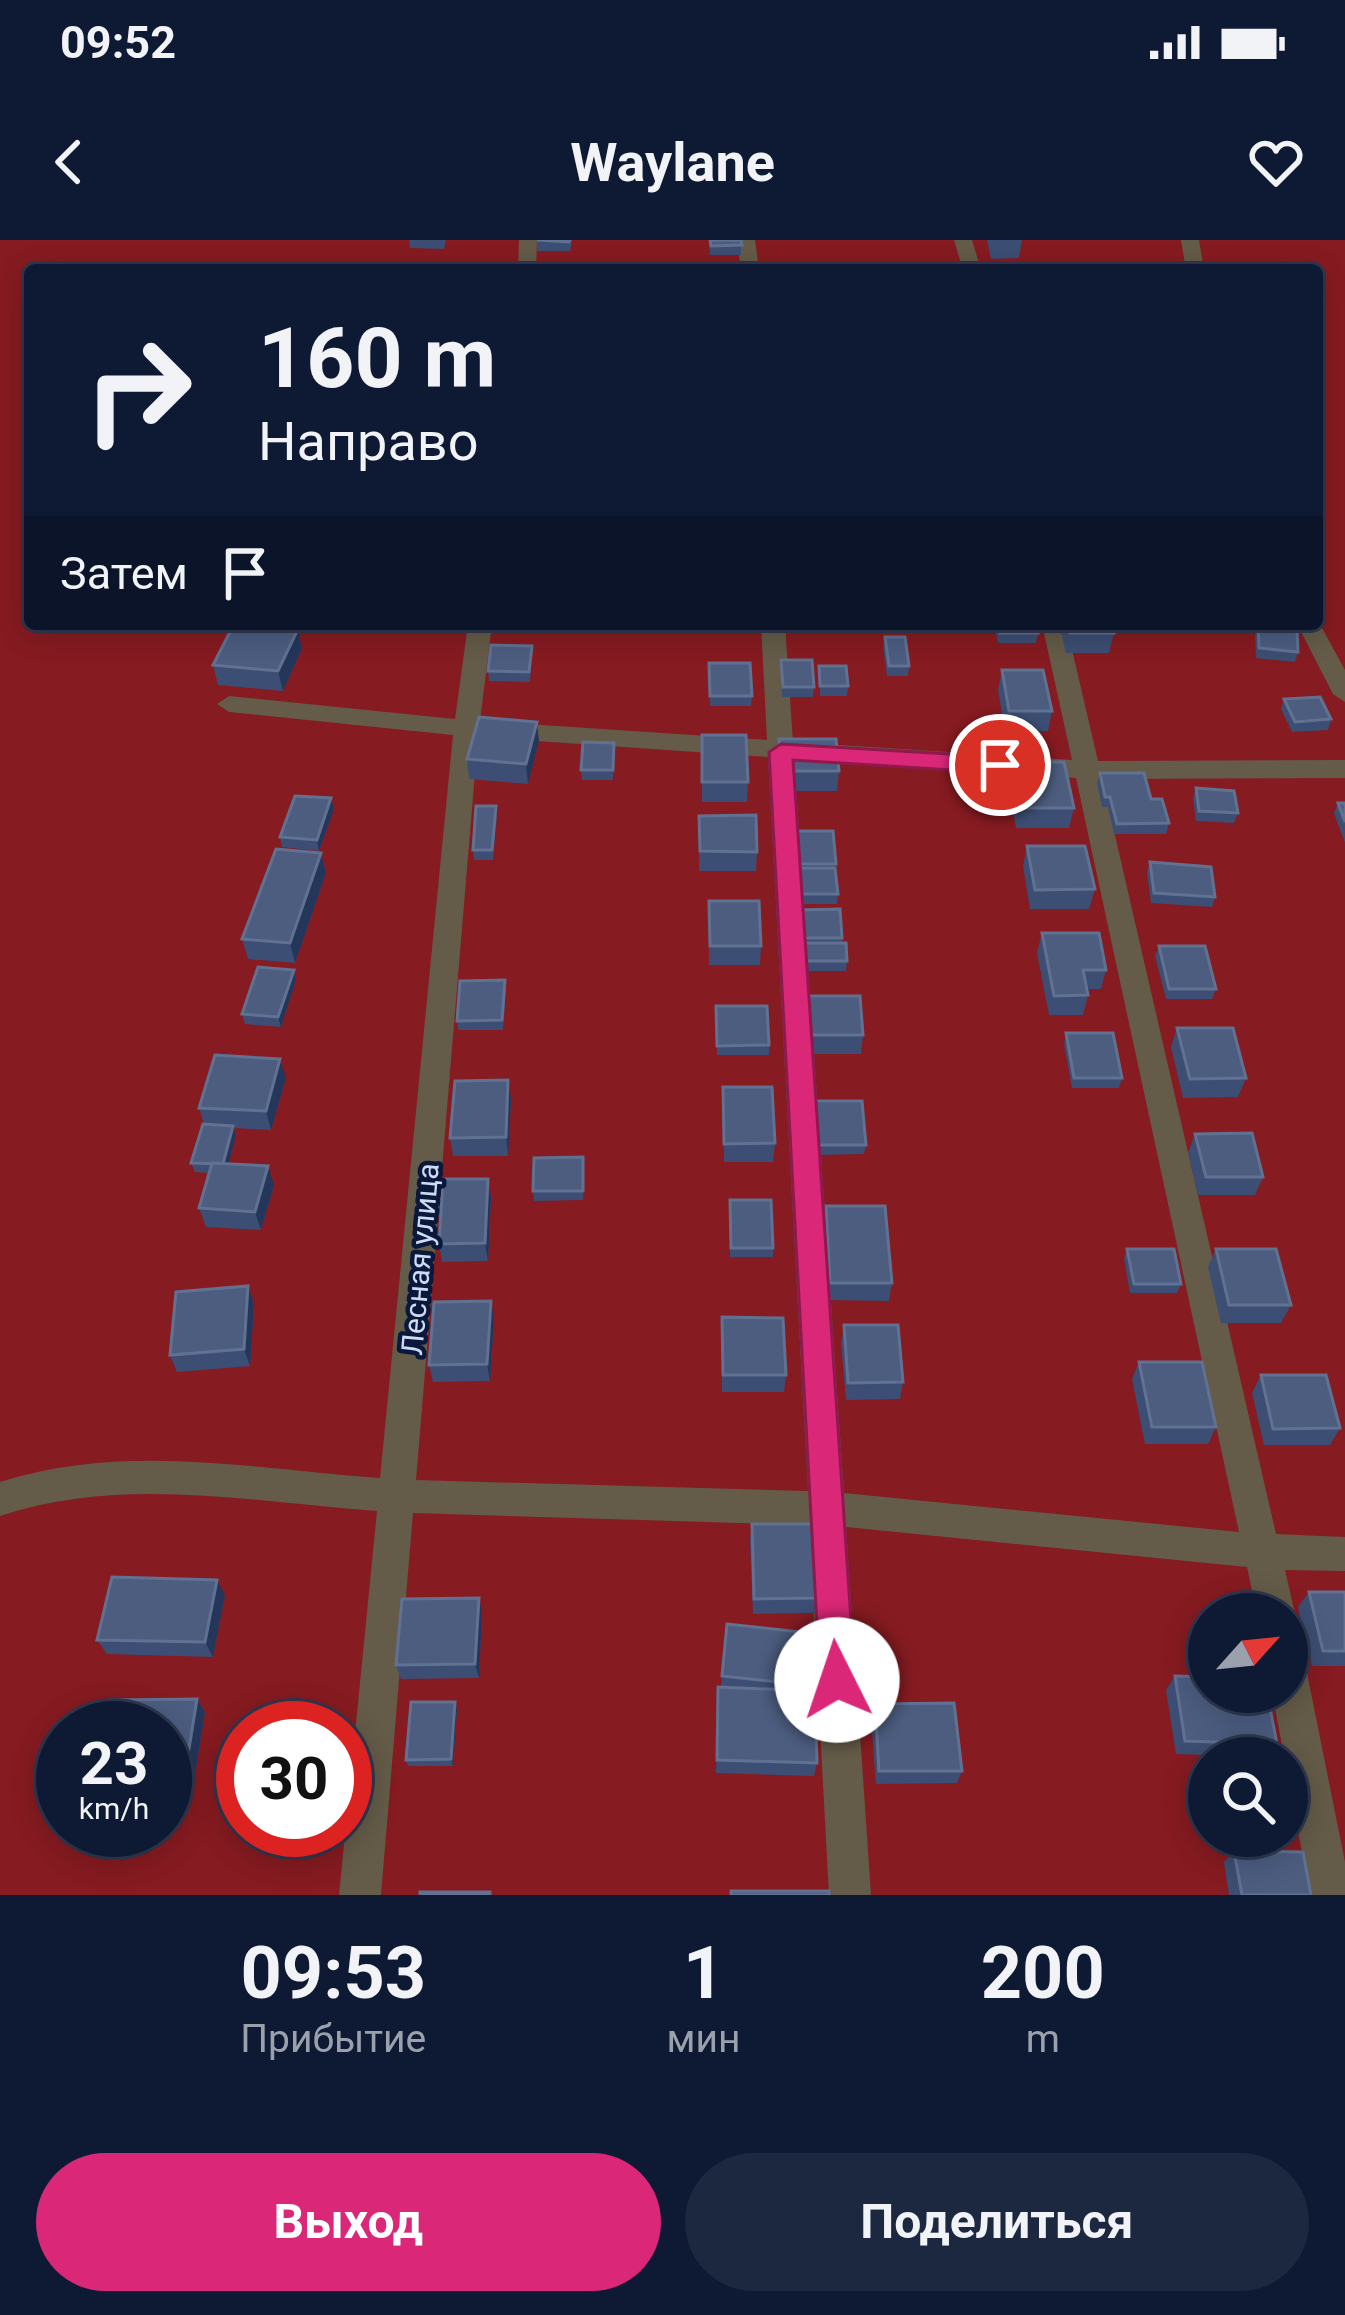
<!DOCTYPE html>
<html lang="ru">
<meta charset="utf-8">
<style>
body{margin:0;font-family:Roboto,sans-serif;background:#1c2740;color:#f1f3f6;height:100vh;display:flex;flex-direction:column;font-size:45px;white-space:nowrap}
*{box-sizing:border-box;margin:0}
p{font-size:39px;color:#9ba1ac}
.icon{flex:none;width:66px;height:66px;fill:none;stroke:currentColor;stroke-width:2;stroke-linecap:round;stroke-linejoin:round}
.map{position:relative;height:1655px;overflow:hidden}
.details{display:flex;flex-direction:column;background:#0e1a34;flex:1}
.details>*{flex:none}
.top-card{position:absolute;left:24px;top:24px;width:1299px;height:366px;border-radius:12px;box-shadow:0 6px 30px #0003,0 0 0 3px #2e384f;background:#0e1a34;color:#f1f3f6;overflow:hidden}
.needle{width:78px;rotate:63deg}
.tools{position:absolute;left:1188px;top:1353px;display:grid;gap:24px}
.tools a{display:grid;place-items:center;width:120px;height:120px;border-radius:50%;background:#0e1a34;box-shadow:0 6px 30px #0003,0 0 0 3px #2e384f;font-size:60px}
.speed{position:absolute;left:36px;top:1461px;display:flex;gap:24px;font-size:60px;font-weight:700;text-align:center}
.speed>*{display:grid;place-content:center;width:156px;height:156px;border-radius:50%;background:#0e1a34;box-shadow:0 6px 30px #0003,0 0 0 3px #2e384f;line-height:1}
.speed small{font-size:30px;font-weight:400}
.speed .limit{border:18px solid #d22;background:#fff;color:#111}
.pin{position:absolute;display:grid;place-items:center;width:102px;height:102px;color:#fff;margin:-51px;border:6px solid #fff;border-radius:50%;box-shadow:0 3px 12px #0007}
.me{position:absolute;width:132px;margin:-66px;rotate:356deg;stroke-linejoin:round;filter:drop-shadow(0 0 9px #0008)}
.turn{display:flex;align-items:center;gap:42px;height:252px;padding:0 36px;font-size:54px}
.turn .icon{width:156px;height:156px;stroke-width:2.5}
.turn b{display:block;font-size:84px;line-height:102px}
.then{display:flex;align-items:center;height:114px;padding:0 36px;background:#0003;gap:24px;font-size:45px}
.eta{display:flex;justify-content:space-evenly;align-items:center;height:204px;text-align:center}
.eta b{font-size:72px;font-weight:700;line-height:84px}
.button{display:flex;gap:24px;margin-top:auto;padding:24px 36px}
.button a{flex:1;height:138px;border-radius:72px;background:#db2777;color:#fff;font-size:48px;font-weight:700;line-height:138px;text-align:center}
.button a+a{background:#1c2740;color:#f1f3f6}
.status{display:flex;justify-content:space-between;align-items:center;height:84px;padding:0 60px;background:#0e1a34;direction:ltr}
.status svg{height:33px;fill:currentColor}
header{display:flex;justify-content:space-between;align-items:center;height:156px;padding:0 36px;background:#0e1a34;font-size:54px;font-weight:700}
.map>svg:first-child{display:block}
</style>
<div class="status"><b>09:52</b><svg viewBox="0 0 49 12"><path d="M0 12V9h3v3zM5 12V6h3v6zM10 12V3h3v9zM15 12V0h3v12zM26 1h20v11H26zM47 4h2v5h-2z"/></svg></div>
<header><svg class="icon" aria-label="back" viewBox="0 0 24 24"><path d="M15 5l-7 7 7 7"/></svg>Waylane<svg class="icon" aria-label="heart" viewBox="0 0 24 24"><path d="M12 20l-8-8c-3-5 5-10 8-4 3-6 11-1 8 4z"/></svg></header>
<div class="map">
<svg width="1345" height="1655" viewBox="0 0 1345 1655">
<rect width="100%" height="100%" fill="#132346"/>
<path fill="#861b21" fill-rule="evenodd" d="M0,0H1345V1655H0ZM30,30H1317V384H30ZM1209,1374H1287V1452H1209ZM63,1488H165V1590H63ZM243,1488H345V1590H243ZM1209,1518H1287V1596H1209Z"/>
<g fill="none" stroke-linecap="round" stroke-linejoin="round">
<g fill="#645b48" fill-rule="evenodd">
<polygon points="519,0 537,0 536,30 518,30"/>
<polygon points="737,0 755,0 759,30 741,30"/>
<polygon points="954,0 972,0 981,30 963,30"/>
<polygon points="1181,0 1199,0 1204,30 1186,30"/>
<polygon points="1317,379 1345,430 1345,462 1333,454 1297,384 1317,384"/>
<path d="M468,384H492L480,481L767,500L761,384H785L793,502L1072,520L1042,384H1066L1098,521L1345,520V538L1102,539L1276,1294L1345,1297V1331L1285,1330L1295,1374L1287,1388V1374H1257L1247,1327L846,1287L871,1655H829L809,1285L413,1273L381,1655H339L377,1271C250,1262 124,1235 0,1276V1242C125,1202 252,1229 380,1238L453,495L229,472L217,464L229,456L455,479ZM478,497L768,517L808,1251L416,1240ZM794,519L1076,538L1239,1292L844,1253Z"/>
<polygon points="1287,1409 1301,1415 1306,1428 1345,1622 1345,1655 1310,1655 1272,1452 1287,1452"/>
</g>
</g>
<g fill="#3c4e73">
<polygon points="409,0 446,0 444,9 410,8"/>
<polygon points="537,0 572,0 570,11 537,11"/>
<polygon points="709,0 741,0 741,15 710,15"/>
<polygon points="987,0 1022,0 1019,18 991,19"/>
<polygon points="283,384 332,384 331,388 284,386"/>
<polygon points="773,384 811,384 811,391 774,391"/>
<polygon points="994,384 1036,384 1038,393 1036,403 998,403"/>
<polygon points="1059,384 1112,384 1114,393 1109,413 1066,413"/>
<polygon points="1258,385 1298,412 1295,422 1256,418 1255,395"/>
<polygon points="885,397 909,426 908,436 887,436 883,407"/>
<polygon points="532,406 530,442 489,441 488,431"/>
<polygon points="302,409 283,451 218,445 213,425"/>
<polygon points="781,420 814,447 813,457 782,457"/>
<polygon points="709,423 752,456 751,466 710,466"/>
<polygon points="819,426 848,446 847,456 820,456"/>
<polygon points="1002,430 1052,471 1048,491 1005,491 998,450"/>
<polygon points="1284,459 1331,479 1328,490 1292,492 1281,469"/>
<polygon points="702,495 748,542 747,562 702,562"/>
<polygon points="779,499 839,531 837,551 780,551 778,519"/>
<polygon points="539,501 528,544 469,539 467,519"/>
<polygon points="614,513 613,540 582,540 581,530"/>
<polygon points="1012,522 1074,568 1069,588 1016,588 1008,542"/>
<polygon points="1100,533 1151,559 1169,583 1166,594 1114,594 1108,567 1102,567 1097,543"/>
<polygon points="1196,548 1238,573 1234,583 1196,581 1193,558"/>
<polygon points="331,558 334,569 319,611 282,607 280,597"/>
<polygon points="1338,563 1345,563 1345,603 1334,573"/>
<polygon points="497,576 493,620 474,620 473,610"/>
<polygon points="699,576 757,612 756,631 699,631"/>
<polygon points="787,591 833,591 838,654 837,664 793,664 792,635 789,635"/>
<polygon points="1027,606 1095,649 1089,669 1030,669 1023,626"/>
<polygon points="321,613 326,633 295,723 248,719 242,699"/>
<polygon points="1150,622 1215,657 1212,667 1151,663 1147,633"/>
<polygon points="709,661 761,706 760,725 709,725"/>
<polygon points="795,670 842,698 842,703 847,721 846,731 800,731 799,708 796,708"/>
<polygon points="1042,693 1106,730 1101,749 1087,749 1088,755 1083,775 1049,775 1037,713"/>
<polygon points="1159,706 1216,749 1212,759 1166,759 1155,716"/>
<polygon points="294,730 296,740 281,787 245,784 242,774"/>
<polygon points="506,750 503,790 458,790 457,781"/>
<polygon points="804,756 863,795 861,814 805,814 802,775"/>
<polygon points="716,766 769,805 769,815 717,815"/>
<polygon points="1177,788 1246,838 1238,857 1183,858 1171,807"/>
<polygon points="1066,793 1122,838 1119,848 1072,848 1064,803"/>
<polygon points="286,838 271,890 234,888 236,895 228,924 274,945 261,990 206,987 199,968 209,933 195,932 191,923 204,884 199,868"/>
<polygon points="508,840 511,859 508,916 453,916 450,898"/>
<polygon points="723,847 775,903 773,922 724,922"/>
<polygon points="814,861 866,905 864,914 816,915"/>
<polygon points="1195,894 1263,937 1255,955 1198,955 1188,913"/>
<polygon points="583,917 583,960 534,961 533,951"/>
<polygon points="488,939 491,957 488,1021 442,1022 439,1004"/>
<polygon points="730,960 773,1008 773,1017 730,1017"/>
<polygon points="826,966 892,1043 889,1061 828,1060 823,985"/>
<polygon points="1127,1009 1181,1044 1177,1053 1130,1053 1124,1018"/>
<polygon points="1216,1009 1291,1065 1281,1083 1221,1083 1208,1027"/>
<polygon points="248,1046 254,1064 250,1126 177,1132 170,1115"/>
<polygon points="491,1061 494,1078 490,1141 433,1142 429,1125"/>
<polygon points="722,1077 786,1135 784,1152 722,1152"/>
<polygon points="844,1085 903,1142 900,1159 846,1160 841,1103"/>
<polygon points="1139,1122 1216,1187 1208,1204 1145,1204 1132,1139"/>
<polygon points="1261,1135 1340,1188 1330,1205 1264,1205 1252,1153"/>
<polygon points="752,1284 817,1358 814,1373 753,1374 750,1300"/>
<polygon points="1309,1352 1345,1352 1345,1426 1312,1426 1298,1367"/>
<polygon points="225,1355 213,1417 107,1414 97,1400"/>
<polygon points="482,1372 479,1438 401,1439 396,1425"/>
<polygon points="727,1384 816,1446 817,1523 814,1536 716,1533 718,1447 721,1447"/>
<polygon points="1175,1436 1277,1504 1267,1517 1176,1514 1166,1450"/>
<polygon points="197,1459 205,1472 190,1565 165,1565 165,1488"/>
<polygon points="455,1462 457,1469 453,1526 408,1526 406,1520"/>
<polygon points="875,1464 962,1531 957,1543 876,1544 871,1477"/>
<polygon points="1234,1611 1311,1655 1229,1655 1224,1622"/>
</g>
<g fill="#25365b">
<polygon points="298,389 302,409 283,451 278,431"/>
<polygon points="537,482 539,501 528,544 526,524"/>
<polygon points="331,558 334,569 319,611 317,600"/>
<polygon points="321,613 326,633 295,723 290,703"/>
<polygon points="294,730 296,740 281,787 278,777"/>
<polygon points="280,819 286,838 271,890 266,871"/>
<polygon points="508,840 511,859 508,916 506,897"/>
<polygon points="233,886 236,895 226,934 222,924"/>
<polygon points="268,926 274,945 261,990 255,972"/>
<polygon points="488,939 491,957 488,1021 485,1003"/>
<polygon points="248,1046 254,1064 250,1126 244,1109"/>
<polygon points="491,1061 494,1078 490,1141 487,1124"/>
<polygon points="217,1340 225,1355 213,1417 205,1402"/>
<polygon points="479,1358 482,1372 479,1438 475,1424"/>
<polygon points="197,1459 205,1472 190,1565 182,1552"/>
<polygon points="455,1462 457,1469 453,1526 451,1519"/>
</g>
<g fill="#4c5d80" stroke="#607192" stroke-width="3">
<polygon points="537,0 570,0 569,2"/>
<polygon points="710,0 741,0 742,5 711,6"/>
<polygon points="918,23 968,26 967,30 918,30"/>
<polygon points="234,384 298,389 278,431 213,425"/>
<polygon points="998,384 1036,384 1038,393 1000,393"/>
<polygon points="1068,384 1112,384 1114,393 1070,393"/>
<polygon points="1258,385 1297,389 1298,412 1259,408"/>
<polygon points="885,397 905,397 909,426 889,426"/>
<polygon points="491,405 532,406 529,432 488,431"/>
<polygon points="781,420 812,420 814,447 783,447"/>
<polygon points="709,423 750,423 752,456 710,456"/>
<polygon points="819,426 846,426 848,446 820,446"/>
<polygon points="1002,430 1043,430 1052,471 1009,471"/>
<polygon points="1320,457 1331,479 1295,482 1284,459"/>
<polygon points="479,477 537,482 526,524 467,519"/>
<polygon points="702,495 746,495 748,542 702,542"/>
<polygon points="779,499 836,499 839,531 781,531"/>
<polygon points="583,502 614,503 613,530 581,530"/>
<polygon points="1012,522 1064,522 1074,568 1020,568"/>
<polygon points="1100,533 1144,533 1151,559 1162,559 1169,583 1117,584 1110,557 1105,557"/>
<polygon points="1196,548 1234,551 1238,573 1199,571"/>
<polygon points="295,556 331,558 317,600 280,597"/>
<polygon points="1338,563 1345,563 1345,582"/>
<polygon points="476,566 496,566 492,610 473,610"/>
<polygon points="756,575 757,612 700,611 699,576"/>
<polygon points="787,591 833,591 836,624 790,624"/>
<polygon points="1027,606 1085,606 1095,649 1035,650"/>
<polygon points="276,609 321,613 290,703 242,699"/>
<polygon points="1150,622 1211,627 1215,657 1154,653"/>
<polygon points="792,628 835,628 838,654 794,654"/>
<polygon points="709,661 759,661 761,706 710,706"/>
<polygon points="840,669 842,698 797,698 795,670"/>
<polygon points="1042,693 1099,693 1106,730 1083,730 1088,755 1054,756"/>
<polygon points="799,703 846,703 847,721 801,721"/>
<polygon points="1159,706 1205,706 1216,749 1169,749"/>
<polygon points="258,727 294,730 278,777 242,774"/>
<polygon points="505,740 502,780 457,781 460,741"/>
<polygon points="804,756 860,756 863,795 807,795"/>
<polygon points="716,766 767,766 769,805 717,806"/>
<polygon points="1177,788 1233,788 1246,838 1190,839"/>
<polygon points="1066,793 1113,793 1122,838 1074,838"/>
<polygon points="215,815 280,819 266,871 199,868"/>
<polygon points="508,840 506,897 450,898 455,841"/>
<polygon points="723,847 772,847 775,903 724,904"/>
<polygon points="814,861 862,861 866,905 817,905"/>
<polygon points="203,884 233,886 223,924 191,923"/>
<polygon points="1252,893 1263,937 1206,937 1195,894"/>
<polygon points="583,917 583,951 533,951 534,918"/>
<polygon points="212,923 268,926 255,972 199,968"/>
<polygon points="443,939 488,939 485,1003 439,1004"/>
<polygon points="730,960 771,960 773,1008 731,1008"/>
<polygon points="826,966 885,966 892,1043 830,1043"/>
<polygon points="1127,1009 1174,1009 1181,1044 1134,1044"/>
<polygon points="1216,1009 1276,1009 1291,1065 1229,1065"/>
<polygon points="248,1046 244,1109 170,1115 176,1052"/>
<polygon points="491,1061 487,1124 429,1125 434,1062"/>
<polygon points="722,1077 783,1078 786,1135 723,1135"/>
<polygon points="844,1085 898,1085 903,1142 848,1143"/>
<polygon points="1139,1122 1202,1122 1216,1187 1152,1187"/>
<polygon points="1261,1135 1326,1135 1340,1188 1273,1189"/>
<polygon points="752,1284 813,1284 817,1358 754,1359"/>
<polygon points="112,1337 217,1340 205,1402 97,1400"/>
<polygon points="1309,1352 1345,1352 1345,1411 1323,1411"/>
<polygon points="479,1358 475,1424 396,1425 402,1359"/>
<polygon points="727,1384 819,1394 816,1446 722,1436"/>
<polygon points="1175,1436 1209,1437 1209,1452 1267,1452 1277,1504 1185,1501"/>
<polygon points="718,1447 815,1451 817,1523 717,1520"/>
<polygon points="197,1459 182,1552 165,1553 165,1488 105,1488 110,1460"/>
<polygon points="411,1462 455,1462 451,1519 406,1520"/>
<polygon points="954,1463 962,1531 879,1531 875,1464"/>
<polygon points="1234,1611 1303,1612 1311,1655 1242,1655"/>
<rect x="731" y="1651" width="98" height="4"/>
<rect x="420" y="1652" width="70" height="3"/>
</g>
<polygon fill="#db2777" stroke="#8e194d" stroke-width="3" points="781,504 1000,517 1011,525 1000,533 793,520 855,1440 850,1453 837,1458 825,1453 820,1440 769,512"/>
<g text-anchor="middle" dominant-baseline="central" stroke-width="9" stroke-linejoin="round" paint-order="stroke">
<g font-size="30" fill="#cfdbf2" stroke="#0a193b">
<text transform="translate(420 1019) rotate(-85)">Лесная улица</text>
</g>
</g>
</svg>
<div class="tools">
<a><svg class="needle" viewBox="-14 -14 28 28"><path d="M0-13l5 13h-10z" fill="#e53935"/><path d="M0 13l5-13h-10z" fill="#9ba1ac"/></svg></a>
<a><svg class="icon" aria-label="search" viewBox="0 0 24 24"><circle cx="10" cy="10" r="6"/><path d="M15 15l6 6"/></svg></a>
</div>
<div class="speed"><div>23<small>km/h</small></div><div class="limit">30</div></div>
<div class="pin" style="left:1000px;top:525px;background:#d93025"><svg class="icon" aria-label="arrive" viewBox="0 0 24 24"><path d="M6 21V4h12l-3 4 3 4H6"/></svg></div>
<svg class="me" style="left:837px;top:1440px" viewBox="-20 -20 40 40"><circle r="19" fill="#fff"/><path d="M0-13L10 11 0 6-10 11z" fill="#db2777"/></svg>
<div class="top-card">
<div class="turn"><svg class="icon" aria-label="right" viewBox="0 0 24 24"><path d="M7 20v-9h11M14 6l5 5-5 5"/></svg><div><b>160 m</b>Направо</div></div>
<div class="then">Затем<svg class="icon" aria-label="arrive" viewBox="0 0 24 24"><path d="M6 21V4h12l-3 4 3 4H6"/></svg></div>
</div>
</div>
<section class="details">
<div class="eta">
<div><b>09:53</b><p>Прибытие</p></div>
<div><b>1</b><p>мин</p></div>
<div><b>200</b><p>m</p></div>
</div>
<div class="button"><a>Выход</a><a>Поделиться</a></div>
</section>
